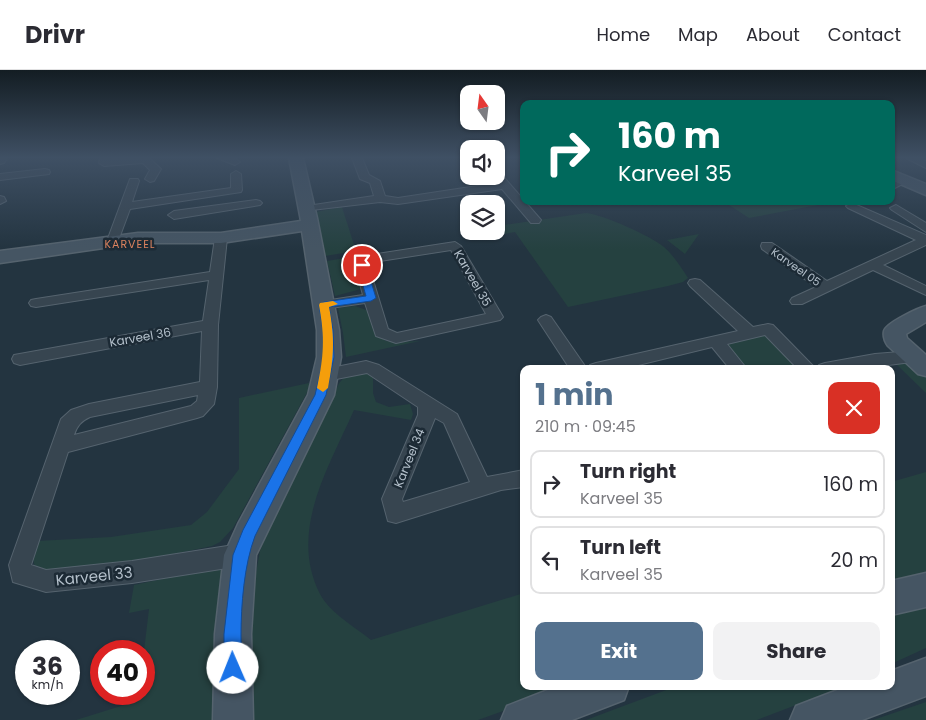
<!DOCTYPE html>
<meta charset="utf-8">
<style>
body{margin:0;font-family:Poppins,sans-serif;background:#f2f2f3;color:#2b2b33;height:100vh;display:flex;flex-direction:column;font-size:19px;white-space:nowrap}
*{box-sizing:border-box;margin:0}
p{font-size:16px;color:#7c7c81}
.icon{flex:none;width:28px;height:28px;fill:none;stroke:currentColor;stroke-width:2;stroke-linecap:round;stroke-linejoin:round}
.map{position:relative;flex:1;overflow:hidden}
.side{position:absolute;left:520px;top:295px;width:375px;height:325px;display:flex;flex-direction:column;background:#fff;border-radius:10px;box-shadow:0 1px 4px #0004}
.side>*{flex:none}
.banner{position:absolute;left:520px;top:30px;width:375px;height:105px;border-radius:10px;box-shadow:0 1px 4px #0004;background:#00695c;color:#fff;overflow:hidden}
.needle{width:32px;rotate:346deg}
.buttons{position:absolute;left:460px;top:15px;display:grid;gap:10px}
.buttons a{display:grid;place-items:center;width:45px;height:45px;border-radius:10px;background:#fff;box-shadow:0 1px 4px #0004;font-size:25px}
.speed{position:absolute;left:15px;top:570px;display:flex;gap:10px;font-size:25px;font-weight:700;text-align:center}
.speed>*{display:grid;place-content:center;width:65px;height:65px;border-radius:50%;background:#fff;box-shadow:0 1px 4px #0004;line-height:1}
.speed small{font-size:12px;font-weight:400}
.speed .limit{border:8px solid #d22;background:#fff;color:#111}
.pin{position:absolute;display:grid;place-items:center;width:42px;height:42px;color:#fff;margin:-21px;border:2px solid #fff;border-radius:50%;box-shadow:0 1px 5px #0007}
.me{position:absolute;width:55px;margin:-28px;rotate:359deg;stroke-linejoin:round;filter:drop-shadow(0 0 4px #0008)}
.turn{display:flex;align-items:center;gap:18px;height:105px;padding:0 15px;font-size:22px}
.turn .icon{width:65px;height:65px;stroke-width:2.5}
.turn b{display:block;font-size:35px;line-height:42px}
.round{display:grid;place-items:center;flex:none;width:52px;height:52px;border-radius:10px;background:#f2f2f3}
.overview{display:flex;align-items:center;justify-content:space-between;height:85px;padding:0 15px}
h1{font-size:30px;font-weight:700;line-height:38px;color:#54718e}
.primary-button{display:flex;gap:10px;margin-top:auto;padding:10px 15px}
.primary-button a{flex:1;height:58px;border-radius:10px;background:#54718e;color:#fff;font-size:20px;font-weight:700;line-height:58px;text-align:center}
.primary-button a+a{background:#f2f2f3;color:#2b2b33}
ul{padding:0;list-style:none}
li{display:flex;align-items:center;gap:15px;height:68px;margin:0 10px 8px;padding:0 5px;border:2px solid #e1e1e2;border-radius:10px}
li div{flex:1}
li b{display:block;font-size:19px}
li em{font-style:normal}
header{display:flex;align-items:center;gap:30px;box-sizing:border-box;height:70px;padding:0 25px;background:#fff;border-bottom:1px solid #e1e1e2}
header strong{font-size:24px}
nav{display:flex;gap:28px;margin-inline-start:auto;font-size:18px}
.map>svg:first-child{display:block}
</style>
<header>
<strong>Drivr</strong>
<nav><a>Home</a><a>Map</a><a>About</a><a>Contact</a></nav>
</header>
<div class="map">
<svg width="926" height="650" viewBox="0 0 926 650">
<rect width="100%" height="100%" fill="#233440"/>
<g fill="#254140">
<polygon points="706,131 839,131 749,148 729,135 711,135"/>
<polygon points="342,137 356,181 325,186 315,142"/>
<path d="M586,143C604,145 651,166 664,177C674,186 681,197 688,208L683,212L668,216L568,237L515,162L504,164L497,156Z"/>
<polygon points="699,164 685,184 667,170"/>
<polygon points="357,186 361,219 335,226 327,191"/>
<polygon points="355,236 372,242 380,267 386,271 397,272 420,271 346,287 343,263 338,238"/>
<polygon points="765,263 798,299 745,299 724,272"/>
<polygon points="892,290 908,293 926,307 926,323"/>
<path d="M363,302L373,307V323L376,332L389,337L410,334L413,344L411,350L354,340C329,397 288,461 320,524C330,543 355,557 371,570L524,523V616H572L478,650H252V542L255,508L260,481L279,433L334,325C341,306 344,307 363,302Z"/>
<polygon points="309,313 309,319 233,458 220,472 212,476 126,494 42,501 35,497 32,485 37,471 111,467 191,455 207,442 239,399 239,328"/>
<polygon points="926,402 926,505 891,514 891,412"/>
<polygon points="223,496 222,650 76,650 137,631 138,624 144,624 144,581 149,539 129,543 134,515"/>
<polygon points="926,535 926,578 891,594 891,546"/>
<polygon points="677,616 846,616 757,650 586,650"/>
<polygon points="926,632 926,650 873,650"/>
</g>
<g fill="none" stroke-linecap="round" stroke-linejoin="round">
<defs>
<g id="street">
<polygon points="0,88 7,88 4,93 0,94"/>
<polygon points="100,88 149,88 161,99 154,111 150,112 145,109 150,100 143,93 104,96 99,93"/>
<polygon points="217,88 234,88 240,92 235,95"/>
<polygon points="352,88 362,88 369,105 380,111 385,126 398,128 497,113 493,107 498,104 502,105 541,150 539,153 531,153 502,119 398,134 380,132 303,141 301,139 303,137 307,136 374,126 370,113 360,109"/>
<polygon points="906,88 920,88 926,91 926,98"/>
<polygon points="45,99 49,100 50,102 49,104 0,110 0,104"/>
<polygon points="236,101 241,104 242,120 241,122 130,139 117,174 113,175 107,171 130,109 138,109 139,111 132,132 231,118 231,104"/>
<polygon points="904,106 908,107 909,109 908,111 891,120 891,112"/>
<polygon points="0,126 4,127 6,131 0,134"/>
<polygon points="256,130 260,131 262,133 260,135 174,149 168,145 174,141"/>
<polygon points="852,133 926,165 926,175 883,195 926,216 926,225 873,200 802,234 792,234 790,231 792,228 816,217 762,179 761,176 762,173 772,173 827,211 916,170 848,138 846,136"/>
<polygon points="896,135 926,153 926,162 892,140 890,138"/>
<path d="M221,164L227,168L218,255L217,317L214,334L203,346L197,348L68,382L31,495L46,500L132,491L240,474L248,477L251,485L248,493L240,496L132,513L46,522L13,512L9,495L61,349L71,340L89,334L200,312L202,261L20,295L14,293L12,289L14,285L203,251L209,210L36,237L31,236L29,233L31,230L36,229L210,202L215,168ZM198,325L197,331L191,336L74,365C77,356 81,351 90,347Z"/>
<path d="M455,172L461,176L503,247L500,250L396,273L376,266L365,233L324,239L319,238L317,235L319,232L324,231L363,225L355,195L357,192L377,184ZM451,180L486,244L397,263L388,259L369,197L380,191Z"/>
<polygon points="695,209 700,210 753,257 768,254 773,255 816,299 798,299 765,265 727,274 747,299 730,299 712,277 622,299 588,299 590,295 596,293 738,261 690,216 688,213 690,210"/>
<polygon points="546,245 551,247 587,299 570,299 538,250 541,247"/>
<polygon points="913,281 919,283 921,287 919,291 858,299 817,299 819,295 825,293 875,284"/>
<path d="M366,291L379,295L457,344L487,407L524,400V417L501,420L396,453L388,451L382,429L418,345V337L367,303L326,311L320,309L318,305L320,301L326,299ZM435,348L444,353L470,412L403,432L402,429Z"/>
</g>
<g id="secondary">
<polygon points="289,88 303,88 317,148 339,260 341,287 334,325 256,485 251,564 253,650 213,650 215,564 224,485 238,454 308,325 317,287 317,260 302,161 221,173 138,173 0,193 0,181 138,163 221,163 301,151"/>
<polygon points="891,100 926,114 926,125 891,110"/>
<path d="M926,236V252L906,264L907,268L926,285V306L918,304L888,276C885,272 883,266 884,261C886,253 918,238 926,236Z"/>
<polygon points="926,503 926,537 891,545 891,511"/>
<polygon points="926,588 926,626 862,650 790,650 796,636 848,616 891,616 891,601"/>
<polygon points="558,616 629,616 624,630 572,650 501,650 507,636"/>
</g>
</defs>
<use href="#street" stroke="#55636e" stroke-width="2"/>
<use href="#secondary" stroke="#55636e" stroke-width="3"/>
<use href="#street" fill="#374550" fill-rule="evenodd"/>
<use href="#secondary" fill="#455563" fill-rule="evenodd"/>
</g>
<linearGradient id="sky" x2="0" y2="1"><stop stop-color="#131d23"/><stop offset="0.49" stop-color="#3f5064"/><stop offset="1" stop-color="#3f5064" stop-opacity="0"/></linearGradient>
<rect width="926" height="179" fill="url(#sky)"/>
<path fill="#1a73e8" stroke="#114b97" d="M362,193L366,195L376,228L371,231L329,237L333,260L334,287L326,325L255,466C244,495 241,535 241,566C241,579 244,593 239,605L233,607L227,605L224,598V564L233,485L243,460L315,325L324,287L323,260L319,235L324,232L366,226L357,195Z"/>
<path fill="#f59e0b" d="M333,231L338,234L329,237C335,269 334,286 328,318L323,322L317,318C324,286 325,268 319,235L320,233Z"/>
<g text-anchor="middle" dominant-baseline="central" stroke-width="5" stroke-linejoin="round" paint-order="stroke">
<g font-size="11" letter-spacing="1" fill="#dc825e" stroke="#1c2a35">
<text x="130" y="174">KARVEEL</text>
</g>
<g font-size="11" fill="#b4c0cb" stroke="#1c2a35">
<text transform="translate(796 197) rotate(35)">Karveel 05</text>
</g>
<g font-size="12" fill="#b4c0cb" stroke="#1c2a35">
<text transform="translate(473 208) rotate(60)">Karveel 35</text>
<text transform="translate(140 267) rotate(-10)">Karveel 36</text>
<text transform="translate(409 388) rotate(-68)">Karveel 34</text>
</g>
<g font-size="15" fill="#b4c0cb" stroke="#1c2a35">
<text transform="translate(94 506) rotate(-6)">Karveel 33</text>
</g>
</g>
</svg>
<div class="buttons">
<a><svg class="needle" viewBox="-14 -14 28 28"><path d="M0-13l5 13h-10z" fill="#e53935"/><path d="M0 13l5-13h-10z" fill="#7c7c81"/></svg></a>
<a><svg class="icon" aria-label="sound" viewBox="0 0 24 24"><path d="M4 9h4l5-4v14l-5-4H4zM17 9q2 3 0 6"/></svg></a>
<a><svg class="icon" aria-label="layers" viewBox="0 0 24 24"><path d="M12 4l9 5-9 5-9-5zM3 14l9 5 9-5"/></svg></a>
</div>
<div class="speed"><div>36<small>km/h</small></div><div class="limit">40</div></div>
<div class="pin" style="left:362px;top:195px;background:#d93025"><svg class="icon" aria-label="arrive" viewBox="0 0 24 24"><path d="M6 21V4h12l-3 4 3 4H6"/></svg></div>
<svg class="me" style="left:233px;top:598px" viewBox="-20 -20 40 40"><circle r="19" fill="#fff"/><path d="M0-13L10 11 0 6-10 11z" fill="#1a73e8"/></svg>
<div class="banner">
<div class="turn"><svg class="icon" aria-label="right" viewBox="0 0 24 24"><path d="M7 20v-9h11M14 6l5 5-5 5"/></svg><div><b>160 m</b>Karveel 35</div></div>
</div>
<section class="side">
<div class="overview"><div><h1>1 min</h1><p>210 m · 09:45</p></div><a class="round" style="background:#d93025;color:#fff"><svg class="icon" aria-label="close" viewBox="0 0 24 24"><path d="M6 6l12 12M18 6L6 18"/></svg></a></div>
<ul>
<li><svg class="icon" aria-label="right" viewBox="0 0 24 24"><path d="M7 20v-9h11M14 6l5 5-5 5"/></svg><div><b>Turn right</b><p>Karveel 35</p></div><em>160 m</em></li>
<li><svg class="icon" aria-label="left" viewBox="0 0 24 24"><path d="M17 20v-9H6M10 6l-5 5 5 5"/></svg><div><b>Turn left</b><p>Karveel 35</p></div><em>20 m</em></li>
</ul>
<div class="primary-button"><a>Exit</a><a>Share</a></div>
</section>
</div>
